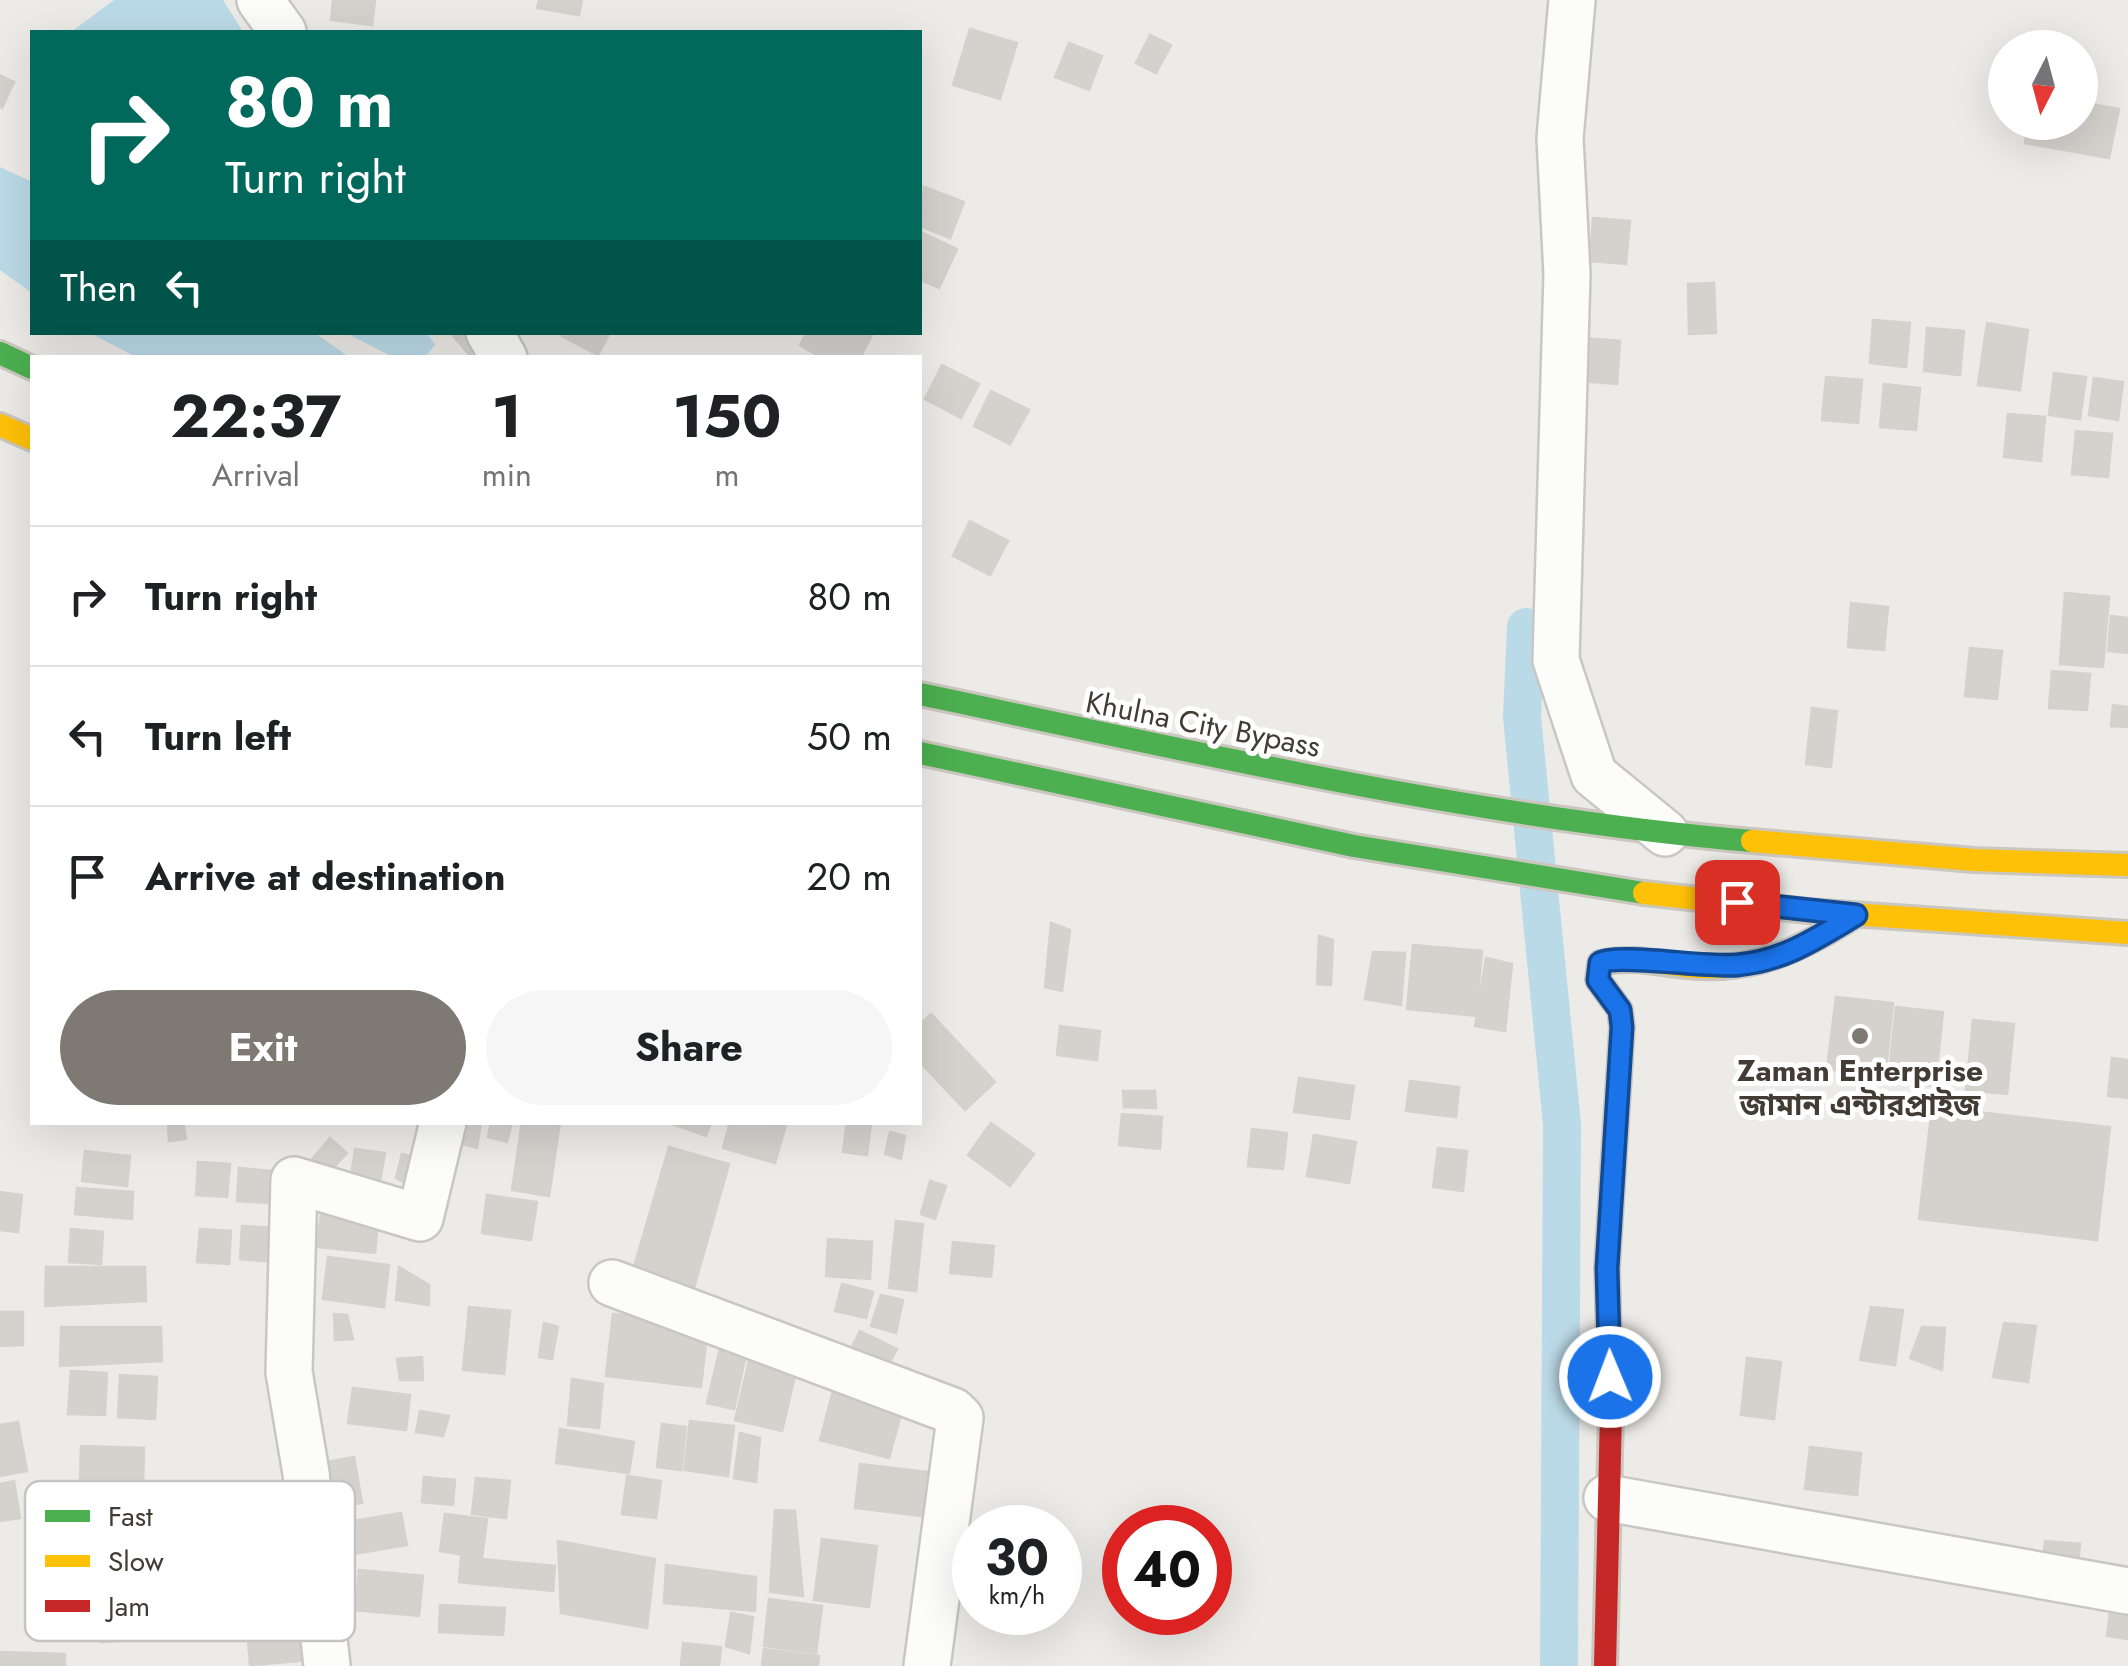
<!DOCTYPE html>
<meta charset="utf-8">
<style>
body{margin:0;font-family:Jost,"Noto Sans Bengali",sans-serif;background:#f6f6f6;color:#202124;height:100vh;display:flex;flex-direction:column;font-size:38px;white-space:nowrap}
*{box-sizing:border-box;margin:0}
p{font-size:32px;color:#757577}
.icon{flex:none;width:55px;height:55px;fill:none;stroke:currentColor;stroke-width:2;stroke-linecap:round;stroke-linejoin:round}
.map{position:relative;flex:1;overflow:hidden}
.details{position:absolute;left:30px;top:355px;width:892px;height:770px;display:flex;flex-direction:column;background:#fff;border-radius:0px;box-shadow:0 10px 40px #0002}
.details>*{flex:none}
.hud{position:absolute;left:30px;top:30px;width:892px;height:305px;border-radius:0px;box-shadow:0 10px 40px #0002;background:#00695c;color:#fff;overflow:hidden}
.needle{width:65px;rotate:186deg}
.tools{position:absolute;left:1988px;top:30px;display:grid;gap:20px}
.tools a{display:grid;place-items:center;width:110px;height:110px;border-radius:50%;background:#fff;box-shadow:0 10px 40px #0002;font-size:50px}
.speed{position:absolute;left:952px;top:1505px;display:flex;gap:20px;font-size:50px;font-weight:700;text-align:center}
.speed>*{display:grid;place-content:center;width:130px;height:130px;border-radius:50%;background:#fff;box-shadow:0 10px 40px #0002;line-height:1}
.speed small{font-size:25px;font-weight:400}
.speed .limit{border:15px solid #d22;background:#fff;color:#111}
.pin{position:absolute;display:grid;place-items:center;width:85px;height:85px;color:#fff;margin:-42px;border-radius:20px;box-shadow:0 5px 15px #0006}
.me{position:absolute;width:110px;margin:-55px;rotate:359deg;stroke-linejoin:round;filter:drop-shadow(0 0 8px #0008)}
.turn{display:flex;align-items:center;gap:35px;height:210px;padding:0 30px;font-size:45px}
.turn .icon{width:130px;height:130px;stroke-width:2.5}
.turn b{display:block;font-size:70px;line-height:85px}
.then{display:flex;align-items:center;height:95px;padding:0 30px;background:#0003;gap:20px;font-size:38px}
.eta{display:flex;justify-content:space-evenly;align-items:center;height:170px;text-align:center}
.eta b{font-size:60px;font-weight:700;line-height:70px}
.cta{display:flex;gap:20px;margin-top:auto;padding:20px 30px}
.cta a{flex:1;height:115px;border-radius:60px;background:#7e7973;color:#fff;font-size:40px;font-weight:700;line-height:115px;text-align:center}
.cta a+a{background:#f6f6f6;color:#202124}
ul{padding:0;list-style:none}
li{display:flex;align-items:center;gap:30px;height:140px;padding:0 30px;border-top:2px solid #e0e0e0}
li div{flex:1}
li b{display:block;font-size:38px}
li em{font-style:normal}
.map>svg:first-child{display:block}
</style>
<div class="map">
<svg width="2128" height="1666" viewBox="0 0 2128 1666">
<rect width="100%" height="100%" fill="#edebe7"/>
<g fill="#bbdae7">
<polygon points="114,0 223,0 243,32 71,32"/>
<polygon points="0,167 32,182 32,293 0,270"/>
<polygon points="90,333 315,333 349,357 136,357"/>
<polygon points="346,333 427,333 435,345 425,357 393,357"/>
</g>
<g fill="none" stroke-linecap="round" stroke-linejoin="round">
<polyline stroke="#bbdae7" stroke-width="38" points="1526,627 1522,717 1562,1124 1559,1666"/>
</g>
<g fill="#d5d2ce" stroke="#d5d2cd" stroke-width="2.5">
<polygon points="333,0 375,0 372,25 331,20"/>
<polygon points="539,0 582,0 579,15 537,8"/>
<polygon points="970,29 1017,43 1000,99 953,85"/>
<polygon points="1150,35 1171,45 1156,73 1136,63"/>
<polygon points="1069,43 1102,56 1089,90 1055,77"/>
<polygon points="0,75 14,82 2,108 0,106"/>
<polygon points="2080,102 2119,109 2109,158 2025,143 2029,122 2080,122"/>
<polygon points="924,187 964,202 950,238 920,226"/>
<polygon points="1593,218 1630,221 1626,264 1590,261"/>
<polygon points="920,232 957,249 939,288 920,280"/>
<polygon points="1714,283 1716,333 1689,334 1688,284"/>
<polygon points="1873,320 1910,323 1906,367 1870,363"/>
<polygon points="1987,323 2028,330 2020,390 1978,385"/>
<polygon points="1927,328 1964,331 1960,375 1924,371"/>
<polygon points="450,332 482,332 483,358 472,358"/>
<polygon points="563,332 610,332 598,355 562,336"/>
<polygon points="807,332 866,332 872,335 860,358 822,358 800,345"/>
<polygon points="1584,338 1620,341 1617,384 1580,381"/>
<polygon points="942,365 979,384 961,418 925,399"/>
<polygon points="2054,373 2086,377 2080,419 2049,415"/>
<polygon points="1826,377 1862,380 1858,423 1822,420"/>
<polygon points="2094,378 2123,382 2118,420 2089,415"/>
<polygon points="1884,384 1920,388 1916,430 1880,427"/>
<polygon points="991,391 1029,410 1010,444 974,426"/>
<polygon points="2008,414 2045,417 2041,461 2004,457"/>
<polygon points="2076,431 2112,434 2108,477 2072,474"/>
<polygon points="970,521 1008,541 990,575 953,556"/>
<polygon points="2065,593 2109,597 2103,667 2060,664"/>
<polygon points="1851,603 1888,607 1884,650 1848,647"/>
<polygon points="2111,616 2128,618 2128,653 2108,651"/>
<polygon points="1970,648 2002,651 1997,699 1965,696"/>
<polygon points="2052,671 2090,674 2087,710 2049,708"/>
<polygon points="2113,705 2128,707 2128,727 2111,726"/>
<polygon points="1812,708 1837,711 1831,767 1806,764"/>
<polygon points="1051,923 1070,930 1062,991 1045,987"/>
<polygon points="1319,936 1333,940 1331,985 1317,984"/>
<polygon points="1413,945 1482,951 1476,1016 1407,1009"/>
<polygon points="1373,952 1405,953 1401,1005 1365,999"/>
<polygon points="1486,958 1512,964 1505,1031 1475,1026"/>
<polygon points="1836,997 1893,1003 1885,1077 1827,1069"/>
<polygon points="1896,1007 1943,1012 1935,1086 1888,1081"/>
<polygon points="931,1014 995,1082 965,1110 920,1062 920,1024"/>
<polygon points="1973,1020 2014,1024 2007,1094 1966,1090"/>
<polygon points="1060,1026 1100,1031 1097,1060 1057,1055"/>
<polygon points="2112,1058 2128,1060 2128,1098 2108,1096"/>
<polygon points="1299,1078 1354,1086 1349,1119 1294,1112"/>
<polygon points="1410,1081 1459,1087 1456,1117 1406,1111"/>
<polygon points="1123,1091 1155,1091 1156,1108 1124,1107"/>
<polygon points="1932,1107 2110,1127 2097,1240 1919,1219"/>
<polygon points="1122,1114 1162,1117 1160,1149 1119,1145"/>
<polygon points="168,1122 183,1122 186,1139 169,1141"/>
<polygon points="429,1122 481,1122 477,1148 428,1135"/>
<polygon points="491,1122 512,1122 507,1142 488,1137"/>
<polygon points="522,1122 560,1122 549,1196 512,1190"/>
<polygon points="667,1122 711,1122 706,1136"/>
<polygon points="730,1122 786,1125 775,1163 723,1148"/>
<polygon points="847,1122 871,1122 867,1155 843,1152"/>
<polygon points="991,1123 1034,1154 1010,1186 968,1155"/>
<polygon points="1252,1129 1287,1133 1283,1169 1248,1166"/>
<polygon points="890,1132 905,1136 901,1159 885,1154"/>
<polygon points="1314,1135 1356,1142 1349,1183 1307,1176"/>
<polygon points="330,1138 347,1153 329,1172 313,1158"/>
<polygon points="669,1147 729,1164 690,1302 629,1284"/>
<polygon points="1438,1148 1467,1151 1463,1191 1433,1187"/>
<polygon points="355,1149 385,1153 380,1181 351,1177"/>
<polygon points="85,1151 130,1156 127,1186 82,1181"/>
<polygon points="402,1154 418,1158 411,1187 396,1178"/>
<polygon points="198,1162 230,1164 227,1197 196,1195"/>
<polygon points="239,1168 271,1171 268,1203 237,1201"/>
<polygon points="930,1181 946,1186 935,1219 921,1214"/>
<polygon points="77,1188 133,1192 132,1219 75,1214"/>
<polygon points="324,1188 381,1195 375,1253 317,1247"/>
<polygon points="0,1192 22,1195 18,1232 0,1230"/>
<polygon points="487,1195 537,1202 531,1240 482,1233"/>
<polygon points="896,1221 923,1224 916,1291 889,1288"/>
<polygon points="242,1226 274,1228 272,1262 240,1259"/>
<polygon points="71,1229 103,1232 101,1264 69,1262"/>
<polygon points="200,1229 231,1231 229,1264 197,1262"/>
<polygon points="828,1239 872,1242 870,1279 826,1276"/>
<polygon points="953,1242 994,1246 991,1277 950,1273"/>
<polygon points="328,1257 389,1265 384,1307 323,1299"/>
<polygon points="46,1267 145,1267 146,1301 45,1306"/>
<polygon points="399,1267 429,1285 429,1305 396,1300"/>
<polygon points="842,1284 873,1292 866,1318 835,1311"/>
<polygon points="881,1295 903,1300 896,1333 871,1326"/>
<polygon points="469,1307 510,1311 504,1374 463,1370"/>
<polygon points="1871,1307 1903,1310 1895,1365 1860,1360"/>
<polygon points="0,1312 23,1312 23,1345 0,1346"/>
<polygon points="334,1314 347,1315 353,1339 335,1340"/>
<polygon points="613,1314 708,1325 701,1387 606,1376"/>
<polygon points="544,1323 558,1327 552,1359 539,1357"/>
<polygon points="2004,1323 2036,1326 2028,1382 1993,1377"/>
<polygon points="61,1327 161,1327 162,1361 60,1366"/>
<polygon points="1922,1327 1945,1328 1942,1370 1910,1358"/>
<polygon points="860,1331 897,1349 883,1375 847,1357"/>
<polygon points="721,1344 747,1350 734,1409 707,1403"/>
<polygon points="422,1357 423,1380 400,1380 397,1359"/>
<polygon points="750,1357 797,1368 782,1431 735,1420"/>
<polygon points="1747,1358 1781,1362 1774,1419 1741,1415"/>
<polygon points="71,1371 107,1373 105,1415 68,1414"/>
<polygon points="120,1375 157,1377 155,1419 118,1417"/>
<polygon points="572,1379 603,1384 599,1428 568,1425"/>
<polygon points="836,1380 905,1399 889,1458 820,1440"/>
<polygon points="353,1388 410,1395 406,1430 348,1423"/>
<polygon points="420,1411 449,1416 443,1436 416,1432"/>
<polygon points="690,1421 734,1426 728,1476 684,1470"/>
<polygon points="18,1422 27,1471 0,1476 0,1425"/>
<polygon points="662,1424 686,1427 681,1470 657,1467"/>
<polygon points="560,1429 634,1442 629,1473 556,1463"/>
<polygon points="740,1433 760,1438 756,1482 734,1478"/>
<polygon points="81,1446 144,1448 143,1484 80,1482"/>
<polygon points="1810,1447 1861,1453 1857,1495 1805,1489"/>
<polygon points="354,1457 362,1503 329,1508 321,1463"/>
<polygon points="860,1464 936,1473 931,1517 855,1508"/>
<polygon points="627,1476 661,1481 656,1518 622,1514"/>
<polygon points="424,1477 455,1480 453,1505 422,1502"/>
<polygon points="476,1478 510,1481 506,1518 472,1514"/>
<polygon points="14,1481 20,1518 0,1521 0,1484"/>
<polygon points="775,1510 795,1511 803,1596 770,1592"/>
<polygon points="401,1513 407,1545 353,1554 348,1522"/>
<polygon points="445,1514 487,1519 482,1558 440,1551"/>
<polygon points="822,1539 877,1546 869,1607 814,1600"/>
<polygon points="558,1541 655,1559 647,1628 561,1613"/>
<polygon points="2045,1541 2080,1544 2078,1564 2043,1562"/>
<polygon points="461,1557 555,1566 553,1591 459,1582"/>
<polygon points="666,1565 756,1577 755,1611 664,1603"/>
<polygon points="359,1570 423,1576 419,1616 355,1610"/>
<polygon points="769,1599 822,1606 816,1653 764,1646"/>
<polygon points="440,1605 505,1608 503,1635 439,1632"/>
<polygon points="2111,1605 2128,1607 2128,1639 2107,1636"/>
<polygon points="319,1608 323,1659 250,1665 246,1614"/>
<polygon points="731,1613 753,1617 749,1653 726,1646"/>
<polygon points="138,1615 140,1640 101,1642 100,1618"/>
<polygon points="683,1643 721,1647 719,1666 681,1666"/>
<polygon points="764,1649 819,1656 818,1666 762,1666"/>
<polygon points="0,1652 65,1654 65,1666 0,1666"/>
</g>
<g fill="none" stroke-linecap="round" stroke-linejoin="round">
<defs>
<g id="street">
<polyline points="260,0 283,32"/>
<polyline points="1572,0 1560,138 1567,274 1556,660 1594,775 1665,833"/>
<polyline points="489,332 504,358"/>
<polyline points="612,1283 953,1411 960,1418 927,1666"/>
<polyline points="1607,1498 2128,1591"/>
<polyline points="327,1666 306,1473 289,1372 294,1180 420,1218 443,1122"/>
</g>
<g id="fast">
<polyline points="0,353 32,368"/>
<path d="M920,694C1195,752 1471,817 1752,841"/>
<polyline points="920,753 1354,846 1644,893"/>
</g>
<g id="slow">
<polyline points="0,425 32,439"/>
<polyline points="1752,841 1974,860 2128,865"/>
<polyline points="1644,893 1808,911 2128,933"/>
<path d="M1612,1186L1622,1027L1620,1010L1598,980L1600,963C1630,956 1656,963 1686,966C1756,973 1799,950 1856,915"/>
</g>
<polyline id="jam" points="1605,1666 1611,1413 1607,1268 1612,1186"/>
</defs>
<use href="#street" stroke="#c9c7c3" stroke-width="50"/>
<use href="#fast" stroke="#cbc7bf" stroke-width="28"/>
<use href="#slow" stroke="#cbc7bf" stroke-width="28"/>
<use href="#jam" stroke="#cbc7bf" stroke-width="28"/>
<use href="#street" stroke="#fcfcfb" stroke-width="45"/>
<use href="#fast" stroke="#4caf50" stroke-width="22"/>
<use href="#slow" stroke="#ffc107" stroke-width="22"/>
<use href="#jam" stroke="#c62828" stroke-width="22"/>
</g>
<g fill="none" stroke-linecap="round" stroke-linejoin="round">
<defs>
<path id="route" d="M1610,1377L1607,1268L1622,1027L1620,1010L1598,980L1600,963C1616,953 1707,968 1737,965C1784,961 1817,938 1856,915L1737,902"/>
</defs>
<use href="#route" stroke="#114b97" stroke-width="25"/>
<use href="#route" stroke="#1a73e8" stroke-width="18"/>
</g>
<circle fill="#7e7973" stroke="#fff" stroke-width="4" cx="1860" cy="1036" r="10"/>
<g text-anchor="middle" dominant-baseline="central" stroke-width="10" stroke-linejoin="round" paint-order="stroke">
<g font-size="30" fill="#423c35" stroke="#fff">
<text transform="translate(1203 724) rotate(11)">Khulna City Bypass</text>
</g>
<g font-size="30" font-weight="bold" fill="#423c35" stroke="#fff">
<text x="1860" y="1070">Zaman Enterprise<tspan x="1860" dy="34">জামান এন্টারপ্রাইজ</tspan></text>
</g>
</g>
<rect x="25" y="1481" width="330" height="160" rx="15" fill="#fff" stroke="#c6c4c2" stroke-width="2.5"/>
<rect x="45" y="1510" width="45" height="12" fill="#4caf50"/>
<rect x="45" y="1555" width="45" height="12" fill="#ffc107"/>
<rect x="45" y="1600" width="45" height="12" fill="#c62828"/>
<g font-size="28" fill="#423c35">
<text x="108" y="1526">Fast</text>
<text x="108" y="1571">Slow</text>
<text x="108" y="1616">Jam</text>
</g>
</svg>
<div class="tools">
<a><svg class="needle" viewBox="-14 -14 28 28"><path d="M0-13l5 13h-10z" fill="#e53935"/><path d="M0 13l5-13h-10z" fill="#757577"/></svg></a>
</div>
<div class="speed"><div>30<small>km/h</small></div><div class="limit">40</div></div>
<div class="pin" style="left:1737px;top:902px;background:#d93025"><svg class="icon" aria-label="arrive" viewBox="0 0 24 24"><path d="M6 21V4h12l-3 4 3 4H6"/></svg></div>
<svg class="me" style="left:1610px;top:1377px" viewBox="-20 -20 40 40"><circle r="17" fill="#1a73e8" stroke="#fff" stroke-width="3"/><path d="M0-11L8 9 0 5-8 9z" fill="#fff"/></svg>
<div class="hud">
<div class="turn"><svg class="icon" aria-label="right" viewBox="0 0 24 24"><path d="M7 20v-9h11M14 6l5 5-5 5"/></svg><div><b>80 m</b>Turn right</div></div>
<div class="then">Then<svg class="icon" aria-label="left" viewBox="0 0 24 24"><path d="M17 20v-9H6M10 6l-5 5 5 5"/></svg></div>
</div>
<section class="details">
<div class="eta">
<div><b>22:37</b><p>Arrival</p></div>
<div><b>1</b><p>min</p></div>
<div><b>150</b><p>m</p></div>
</div>
<ul>
<li><svg class="icon" aria-label="right" viewBox="0 0 24 24"><path d="M7 20v-9h11M14 6l5 5-5 5"/></svg><div><b>Turn right</b></div><em>80 m</em></li>
<li><svg class="icon" aria-label="left" viewBox="0 0 24 24"><path d="M17 20v-9H6M10 6l-5 5 5 5"/></svg><div><b>Turn left</b></div><em>50 m</em></li>
<li><svg class="icon" aria-label="arrive" viewBox="0 0 24 24"><path d="M6 21V4h12l-3 4 3 4H6"/></svg><div><b>Arrive at destination</b></div><em>20 m</em></li>
</ul>
<div class="cta"><a>Exit</a><a>Share</a></div>
</section>
</div>
